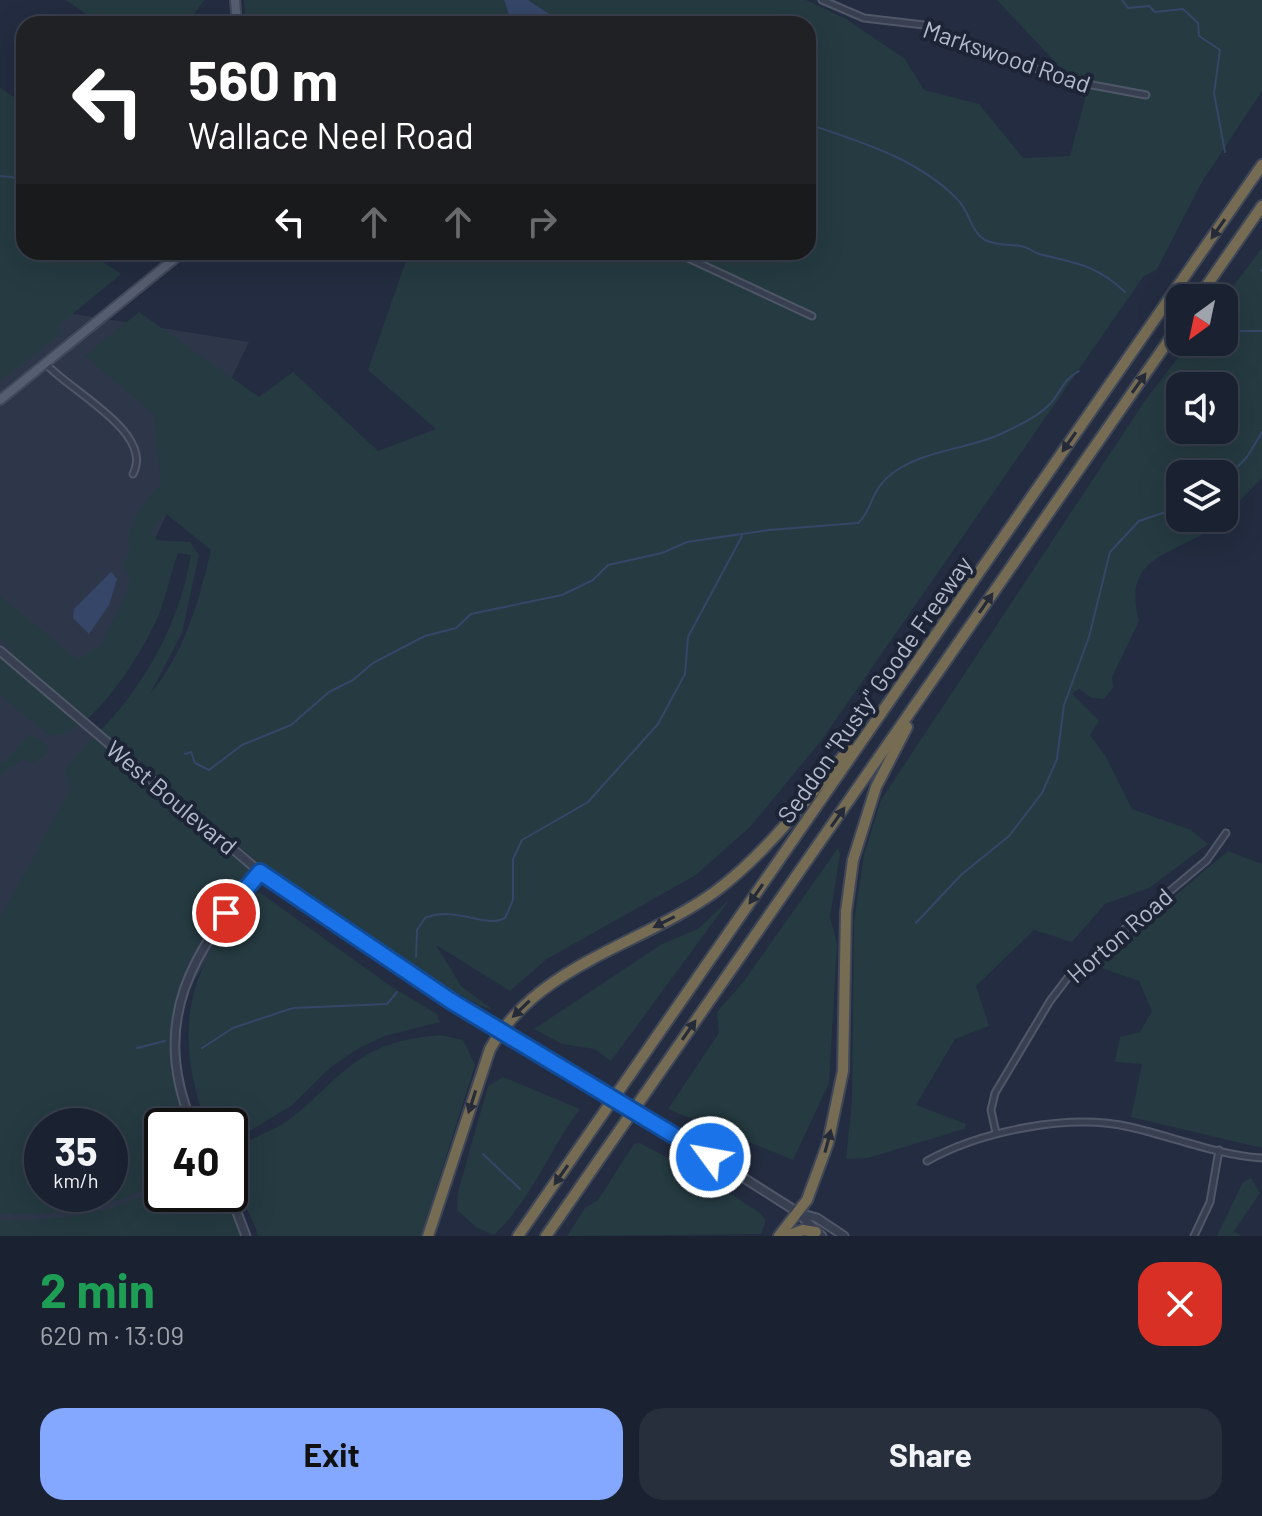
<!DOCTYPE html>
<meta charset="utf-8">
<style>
body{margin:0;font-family:Barlow,sans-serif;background:#272e3c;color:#f1f3f6;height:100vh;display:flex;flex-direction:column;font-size:30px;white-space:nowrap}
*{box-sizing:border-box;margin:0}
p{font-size:26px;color:#9fa3ab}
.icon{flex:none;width:44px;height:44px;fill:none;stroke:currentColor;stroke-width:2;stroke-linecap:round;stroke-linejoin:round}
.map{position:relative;height:1236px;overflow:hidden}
.panel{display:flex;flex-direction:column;background:#1a2130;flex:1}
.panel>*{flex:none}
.top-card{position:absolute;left:16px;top:16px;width:800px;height:244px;border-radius:24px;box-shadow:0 8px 32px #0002,0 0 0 2px #383e4c;background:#202124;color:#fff;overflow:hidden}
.needle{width:52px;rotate:213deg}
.tools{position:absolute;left:1166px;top:284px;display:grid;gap:16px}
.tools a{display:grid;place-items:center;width:72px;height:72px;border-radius:16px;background:#1a2130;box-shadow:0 8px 32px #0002,0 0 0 2px #383e4c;font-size:40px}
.speed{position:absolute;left:24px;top:1108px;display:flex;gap:16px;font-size:40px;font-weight:700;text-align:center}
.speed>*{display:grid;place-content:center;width:104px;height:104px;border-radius:50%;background:#1a2130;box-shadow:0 8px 32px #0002,0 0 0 2px #383e4c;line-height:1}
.speed small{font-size:20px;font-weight:400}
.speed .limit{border:4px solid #111;border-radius:12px;background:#fff;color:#111}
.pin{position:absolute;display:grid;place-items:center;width:68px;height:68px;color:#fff;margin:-34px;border:4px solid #fff;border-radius:50%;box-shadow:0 2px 8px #0007}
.me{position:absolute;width:88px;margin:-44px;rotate:302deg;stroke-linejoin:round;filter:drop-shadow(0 0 6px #0008)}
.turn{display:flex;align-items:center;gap:28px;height:168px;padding:0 40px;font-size:36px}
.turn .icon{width:104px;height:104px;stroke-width:2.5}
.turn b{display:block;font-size:56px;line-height:68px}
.lanes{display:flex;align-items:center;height:76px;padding:0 40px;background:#0003;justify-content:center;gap:40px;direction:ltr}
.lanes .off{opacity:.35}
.round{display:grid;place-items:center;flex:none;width:84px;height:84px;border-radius:24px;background:#272e3c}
.summary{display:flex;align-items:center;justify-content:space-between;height:136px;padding:0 40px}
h1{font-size:48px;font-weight:700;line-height:60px;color:#1e9e55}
.primary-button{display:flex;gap:16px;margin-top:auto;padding:16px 40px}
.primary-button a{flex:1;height:92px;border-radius:24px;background:#84a8ff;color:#111;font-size:32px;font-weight:700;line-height:92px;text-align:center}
.primary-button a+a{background:#272e3c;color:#f1f3f6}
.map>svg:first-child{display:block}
</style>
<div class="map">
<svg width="1262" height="1236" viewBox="0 0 1262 1236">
<rect width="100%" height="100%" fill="#232c40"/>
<path fill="#2e374a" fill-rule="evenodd" d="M31,307L249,342L73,710L260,872L180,1004L170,1102L162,1126V1194L219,1236H0V342ZM42,1126H110V1194H42Z"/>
<g fill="#253b41" fill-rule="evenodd">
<polygon points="66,0 204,0 187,24 100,24"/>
<polygon points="244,0 504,0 512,24 245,24"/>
<path d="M528,0H806L846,19L905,59L924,90L979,104L1023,158L1070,156L1086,95L997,0H1262V91L1202,182L1157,269L1143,277L821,741L750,827L696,875L547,959L510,991L436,945L461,986L493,1010L478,1005L387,952L284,885L113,738L105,750L125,762L244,863L248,874C243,894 219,912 207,929C167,987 162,1061 187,1126H162V1181C99,1212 69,1214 0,1214V918L70,790L65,770C84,745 107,726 126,701C159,658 182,608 191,555L178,553C171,572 167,592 160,612C147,645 90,742 49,735L0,695V657L46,694L63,714L65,715L74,706L18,661L0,636V596L78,660L102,644L128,590L130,579L123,565L130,551C125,524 143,503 161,485L154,414L85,356L139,312L259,397L293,372L378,451L436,429L368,370L409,252H808V115L815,100L808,85V24H565ZM165,513L211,550C199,601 184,654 150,694L182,633L199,555L190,542L157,540L151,532ZM42,1126H110V1194H42Z"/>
<polygon points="0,88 24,104 24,252 88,252 121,274 58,326 62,333 0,381"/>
<path d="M1262,248V478L1224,517V474H1180V518H1223C1187,556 1119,548 1139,621L1112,677L1113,688L1104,699L1092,698L1079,689L1072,694L1099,721L1090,735L1106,757L1132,809L1191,830L1208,844L1149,888L1105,904L1072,942L1034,930L976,986L989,1026L955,1039L916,1105L966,1124L964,1129L868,1158L846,1159L852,1101L854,921L864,855L881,800L1144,402L1190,342H1224V298ZM1180,386H1224V430H1180Z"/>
<polygon points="30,734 46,744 48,753 33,763 23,759 0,775 0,762 3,764 19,746 22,749 20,744"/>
<polygon points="838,848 840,854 830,917 837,943 829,1083 793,1160 668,1109 719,1033 717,1012 744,981"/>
<polygon points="1228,851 1262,864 1262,1148 1131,1117 1142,1064 1115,1062 1120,1037 1140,1032 1152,1011 1139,981 1093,965"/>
<path d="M259,892L392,987L437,1014L440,1022L385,1036L359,1048L331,1067L291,1106L231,1142L230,1126H209C199,1109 196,1091 192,1073C179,997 204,953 250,896Z"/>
<polygon points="730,899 611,1061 594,1049 562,1044 534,1029 662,944 698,929"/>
<path d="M441,1035L463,1040L475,1065L421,1236H258C253,1214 228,1180 230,1161C232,1143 270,1133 284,1123C317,1101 338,1068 376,1050C397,1040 418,1037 441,1035Z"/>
<path d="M503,1077L580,1109C549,1150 532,1199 494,1235L477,1228L457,1210L458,1192L488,1086Z"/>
<polygon points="640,1143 713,1182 760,1213 766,1220 761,1234 567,1236 585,1208 598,1200 634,1144"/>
<polygon points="1251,1178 1260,1193 1234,1231 1241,1236 1217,1236 1243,1182"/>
<path d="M162,1188V1194H225L242,1236H0V1220C69,1220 99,1217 162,1188Z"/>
</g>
<g fill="#354668">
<polygon points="528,0 565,24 512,24 504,0"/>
<polygon points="111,572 117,579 109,605 89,634 73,618 74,609"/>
</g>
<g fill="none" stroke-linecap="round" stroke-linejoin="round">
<g stroke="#354668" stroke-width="2">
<polyline points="1122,0 1128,8 1149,6 1155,12 1183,9 1198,23 1199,36 1220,50 1214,93 1225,152"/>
<path d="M808,124C861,142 919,159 958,200C970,212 970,231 985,240C997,246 1009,244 1021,246C1029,247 1035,254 1043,255C1077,263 1098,266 1125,292"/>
<polyline points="0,176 12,177 24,185"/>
<polyline points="1261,270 1262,271"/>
<polyline points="1224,338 1236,331 1262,331"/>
<polyline points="1196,353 1219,342"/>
<polyline points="1224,481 1247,457 1262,432"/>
<path d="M185,754L191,752L195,763L209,770L242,745L291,725L329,692L353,680L373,663L425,636L456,628L471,614L562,595L593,580L608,565L662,553L687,542L769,530L858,523C874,509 869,488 897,470C931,448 974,449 1009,430C1022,424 1041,414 1051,403C1062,390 1063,380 1079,371"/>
<polyline points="916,923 961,875 1009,836 1042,793 1057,759 1064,705 1089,637 1110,552 1139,521 1180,507"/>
<path d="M416,957L417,930L425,918C456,905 485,929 505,918L513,900V859L522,840L588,802L658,724L685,674L688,637L742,536"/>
<polyline points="137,1048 165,1041"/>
<polyline points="202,1048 233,1028 293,1008 387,1004 397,992"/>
<polyline points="483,1154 520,1189"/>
</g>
<defs>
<g id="minor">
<polyline points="822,0 864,18 924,25 1065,80 1146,95"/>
<polyline points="675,252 812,316"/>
<path d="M46,364C70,391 155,433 133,474"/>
<polyline points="996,1133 991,1110 995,1093 1050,1001 1069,976 1207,860 1226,833"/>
<path d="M927,1161C981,1131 1069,1113 1130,1127C1174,1137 1217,1155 1262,1158"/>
<polyline points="1194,1236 1210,1202 1219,1150"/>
</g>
<g id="tertiary">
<path d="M0,651L260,872C367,951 481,1017 595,1085"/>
<polyline points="654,1121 799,1213 817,1218 844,1236"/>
<path d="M193,1126C148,1020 193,951 260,872"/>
<polyline points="230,1194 246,1236"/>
<polyline points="800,1215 822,1236"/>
</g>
<g id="primary">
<polyline points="235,0 237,24"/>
<polyline points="0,400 183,252"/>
</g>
<g id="motorway">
<polyline points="1198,298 1262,206"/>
<path d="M428,1236L490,1049C538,964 642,945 716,891C768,852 807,798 849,749"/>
<polyline points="518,1236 1262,165"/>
<polyline points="546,1236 1180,324"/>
<polyline points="779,1236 807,1200 828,1143 843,1071 846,912 853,860 876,787 907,727"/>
<polyline points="787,1236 803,1230 816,1232"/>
</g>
</defs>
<use href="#minor" stroke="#4f5768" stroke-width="9"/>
<use href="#tertiary" stroke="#4f5768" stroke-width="11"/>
<use href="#primary" stroke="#404859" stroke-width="12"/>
<use href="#motorway" stroke="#3f4758" stroke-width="14"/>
<use href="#minor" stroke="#373f50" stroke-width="5"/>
<use href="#tertiary" stroke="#373f50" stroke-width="7"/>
<use href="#primary" stroke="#555e70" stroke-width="8"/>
<use href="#motorway" stroke="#766c53" stroke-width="10"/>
<defs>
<polyline id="tertiary-bridge" points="595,1085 654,1121"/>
</defs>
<use href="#tertiary-bridge" stroke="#4f5768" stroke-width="11" stroke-linecap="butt"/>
<use href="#tertiary-bridge" stroke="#373f50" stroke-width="7"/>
</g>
<defs><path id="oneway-solid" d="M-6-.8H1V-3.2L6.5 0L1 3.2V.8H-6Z" transform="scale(2)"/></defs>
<g fill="#252b38">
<use href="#oneway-solid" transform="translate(1218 229) rotate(125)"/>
<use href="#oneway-solid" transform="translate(1139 383) rotate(-55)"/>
<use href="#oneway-solid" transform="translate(1069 442) rotate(125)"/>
<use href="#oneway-solid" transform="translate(986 603) rotate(-55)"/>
<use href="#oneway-solid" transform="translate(838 817) rotate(-55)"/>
<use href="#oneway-solid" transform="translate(756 894) rotate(125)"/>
<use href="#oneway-solid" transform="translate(664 922) rotate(153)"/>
<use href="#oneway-solid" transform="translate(521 1009) rotate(136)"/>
<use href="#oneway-solid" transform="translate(689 1030) rotate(-55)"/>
<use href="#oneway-solid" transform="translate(472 1102) rotate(108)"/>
<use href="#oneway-solid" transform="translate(828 1141) rotate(-75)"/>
<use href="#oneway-solid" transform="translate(561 1175) rotate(125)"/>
</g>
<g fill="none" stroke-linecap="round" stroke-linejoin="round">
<defs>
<polyline id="route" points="226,913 260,872 451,1001 710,1157"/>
</defs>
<use href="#route" stroke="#114b97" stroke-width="20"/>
<use href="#route" stroke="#1a73e8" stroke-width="14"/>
</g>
<g text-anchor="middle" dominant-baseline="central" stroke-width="8" stroke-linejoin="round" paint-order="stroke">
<g font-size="24" fill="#b3bacb" stroke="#1c2435">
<text transform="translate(1007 56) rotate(19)">Markswood Road</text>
<text transform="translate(874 689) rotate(-55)">Seddon "Rusty" Goode Freeway</text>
<text transform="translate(172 797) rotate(40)">West Boulevard</text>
<text transform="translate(1119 935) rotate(-41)">Horton Road</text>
</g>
</g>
</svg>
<div class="tools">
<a><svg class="needle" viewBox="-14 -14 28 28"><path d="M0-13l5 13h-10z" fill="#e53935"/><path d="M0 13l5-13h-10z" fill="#9fa3ab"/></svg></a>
<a><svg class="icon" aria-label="sound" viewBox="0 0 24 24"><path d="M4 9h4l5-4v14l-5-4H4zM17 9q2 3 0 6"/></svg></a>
<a><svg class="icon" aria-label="layers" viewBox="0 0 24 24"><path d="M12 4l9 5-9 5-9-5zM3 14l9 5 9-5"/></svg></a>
</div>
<div class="speed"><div>35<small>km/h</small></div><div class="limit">40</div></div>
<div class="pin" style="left:226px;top:913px;background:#d93025"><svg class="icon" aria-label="arrive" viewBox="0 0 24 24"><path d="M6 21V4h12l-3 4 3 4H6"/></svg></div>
<svg class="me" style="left:710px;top:1157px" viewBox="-20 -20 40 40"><circle r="17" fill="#1a73e8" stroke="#fff" stroke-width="3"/><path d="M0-11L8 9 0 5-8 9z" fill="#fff"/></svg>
<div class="top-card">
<div class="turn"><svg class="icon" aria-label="left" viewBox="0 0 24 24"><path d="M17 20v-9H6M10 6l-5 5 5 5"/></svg><div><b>560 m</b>Wallace Neel Road</div></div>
<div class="lanes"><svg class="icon" aria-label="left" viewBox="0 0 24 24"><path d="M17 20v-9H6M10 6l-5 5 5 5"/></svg><svg class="icon off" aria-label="ahead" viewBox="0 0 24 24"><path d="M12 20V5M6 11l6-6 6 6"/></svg><svg class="icon off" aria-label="ahead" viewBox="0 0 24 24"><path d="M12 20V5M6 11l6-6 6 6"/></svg><svg class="icon off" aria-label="right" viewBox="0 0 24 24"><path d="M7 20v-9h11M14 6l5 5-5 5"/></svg></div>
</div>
</div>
<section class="panel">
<div class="summary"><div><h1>2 min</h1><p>620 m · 13:09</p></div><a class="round" style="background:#d93025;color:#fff"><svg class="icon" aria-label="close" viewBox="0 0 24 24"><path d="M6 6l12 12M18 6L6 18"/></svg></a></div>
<div class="primary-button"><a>Exit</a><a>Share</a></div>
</section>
